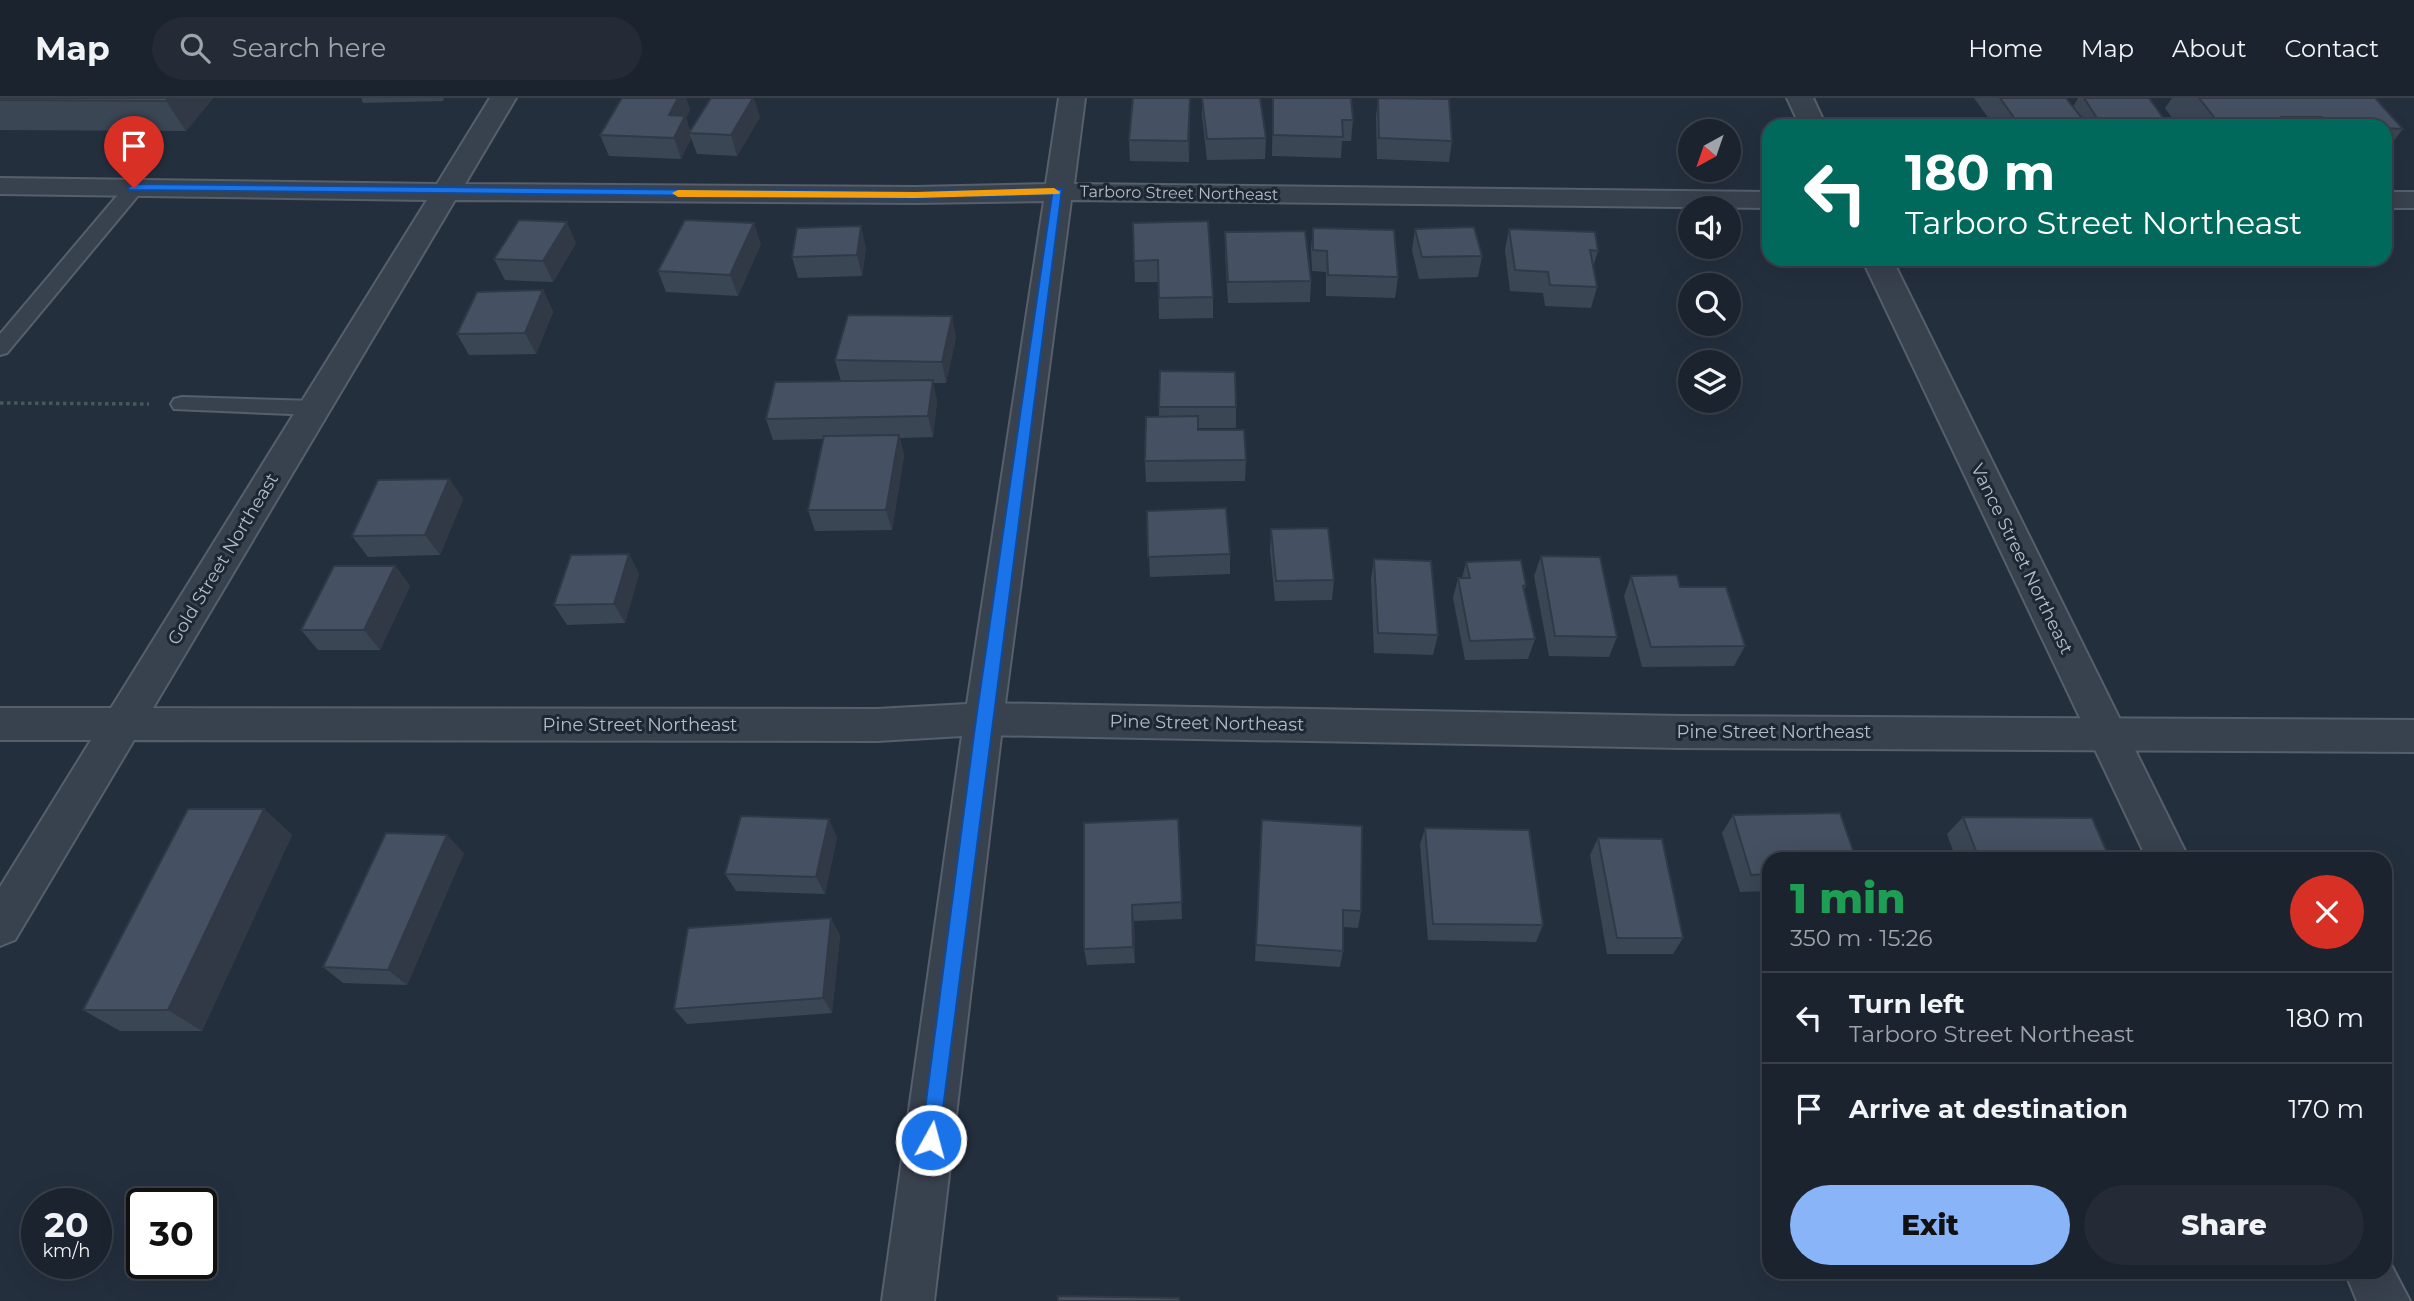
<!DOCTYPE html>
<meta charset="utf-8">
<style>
body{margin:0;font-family:Montserrat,sans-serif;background:#242b36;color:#f1f3f6;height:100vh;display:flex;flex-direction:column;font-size:26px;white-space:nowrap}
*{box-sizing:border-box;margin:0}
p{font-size:23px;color:#a0a4aa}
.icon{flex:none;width:38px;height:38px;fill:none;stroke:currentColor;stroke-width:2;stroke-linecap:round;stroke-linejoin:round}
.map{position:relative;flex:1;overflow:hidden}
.sheet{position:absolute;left:1762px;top:754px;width:630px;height:427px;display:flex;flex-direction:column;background:#1b232e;border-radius:21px;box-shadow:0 7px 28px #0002,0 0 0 2px #39404a}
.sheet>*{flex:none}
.banner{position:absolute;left:1762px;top:21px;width:630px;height:147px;border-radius:21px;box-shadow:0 7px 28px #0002,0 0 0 2px #39404a;background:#00695c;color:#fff;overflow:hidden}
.needle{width:46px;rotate:220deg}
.tools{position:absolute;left:1678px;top:21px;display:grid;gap:14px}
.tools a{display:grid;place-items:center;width:63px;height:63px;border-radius:50%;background:#1b232e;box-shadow:0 7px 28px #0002,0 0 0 2px #39404a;font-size:35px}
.speed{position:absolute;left:21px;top:1090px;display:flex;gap:14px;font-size:35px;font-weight:700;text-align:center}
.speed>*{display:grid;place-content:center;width:91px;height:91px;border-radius:50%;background:#1b232e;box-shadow:0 7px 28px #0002,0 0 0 2px #39404a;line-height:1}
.speed small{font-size:18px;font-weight:400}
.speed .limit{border:4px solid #111;border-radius:10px;background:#fff;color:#111}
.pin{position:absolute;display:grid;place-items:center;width:60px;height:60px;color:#fff;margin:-72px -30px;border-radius:50% 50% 50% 0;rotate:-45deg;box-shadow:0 0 7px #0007}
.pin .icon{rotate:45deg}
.me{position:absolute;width:77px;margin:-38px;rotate:7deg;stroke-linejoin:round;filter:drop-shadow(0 0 5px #0008)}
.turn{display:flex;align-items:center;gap:24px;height:147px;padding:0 28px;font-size:32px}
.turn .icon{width:91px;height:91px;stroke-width:2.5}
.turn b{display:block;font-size:49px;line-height:60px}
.round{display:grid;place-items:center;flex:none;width:74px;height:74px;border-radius:37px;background:#242b36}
.headline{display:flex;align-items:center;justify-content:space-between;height:119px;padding:0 28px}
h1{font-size:42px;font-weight:800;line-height:52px;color:#1e9e55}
.primary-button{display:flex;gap:14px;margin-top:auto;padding:14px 28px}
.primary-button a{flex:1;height:80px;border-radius:42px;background:#8ab4f8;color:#111;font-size:28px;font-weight:800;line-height:80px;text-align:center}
.primary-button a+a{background:#242b36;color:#f1f3f6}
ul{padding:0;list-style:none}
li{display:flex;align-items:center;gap:21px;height:91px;padding:0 28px;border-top:2px solid #39404a}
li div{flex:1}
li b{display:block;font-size:26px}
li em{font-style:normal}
header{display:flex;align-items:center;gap:42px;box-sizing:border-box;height:98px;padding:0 35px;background:#1b232e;border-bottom:2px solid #39404a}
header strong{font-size:33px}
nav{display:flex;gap:38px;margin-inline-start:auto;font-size:24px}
.search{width:490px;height:63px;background:#242b36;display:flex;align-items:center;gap:18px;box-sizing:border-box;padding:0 24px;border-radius:38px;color:#a0a4aa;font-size:26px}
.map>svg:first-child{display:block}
</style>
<header>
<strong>Map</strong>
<div class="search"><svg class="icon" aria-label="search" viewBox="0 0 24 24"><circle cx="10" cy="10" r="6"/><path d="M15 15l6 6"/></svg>Search here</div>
<nav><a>Home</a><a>Map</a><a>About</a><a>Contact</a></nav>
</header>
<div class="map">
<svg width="2414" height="1203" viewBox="0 0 2414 1203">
<rect width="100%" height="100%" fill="#242f3e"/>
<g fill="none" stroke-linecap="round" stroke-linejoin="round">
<defs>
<g id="service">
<polygon points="134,84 141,86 143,90 141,94 7,255 0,257 0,236 127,86"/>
<polygon points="182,299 315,303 323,305 326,310 323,315 315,317 174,311 171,306 174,301"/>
</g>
<g id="minor">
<path d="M490,0H516L465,86L916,89L1046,86L1059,0H1085L1074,86L1769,94V110L1071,102L1003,621L934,1203H882L962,638L877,643L134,642L15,842L0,848V789L91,642H0V610H111L427,102L0,96V80L437,86ZM455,102L916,105L1044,103L967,606L877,611L153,610Z"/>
<polygon points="1787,0 1813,0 1826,28 1800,28"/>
<rect x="2385" y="94" width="29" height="16"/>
<polygon points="1862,161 1892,161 2189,761 2147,761"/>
<polygon points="2385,1155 2410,1203 2357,1203 2345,1174 2385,1174"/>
</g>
<polygon id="tertiary" points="984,605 1680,618 2414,622 2414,654 1680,650 984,637 970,632 965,621 970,610"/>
</defs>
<use href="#service" stroke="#565f6c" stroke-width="4"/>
<use href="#minor" stroke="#565f6c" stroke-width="4"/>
<use href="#tertiary" stroke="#565f6c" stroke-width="4"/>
<polyline stroke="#44595c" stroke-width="3.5" stroke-dasharray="3.5 3.5" stroke-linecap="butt" points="0,305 149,306"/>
<use href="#service" fill="#38414e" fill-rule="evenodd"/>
<use href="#minor" fill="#38414e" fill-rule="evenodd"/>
<use href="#tertiary" fill="#38414e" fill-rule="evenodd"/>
</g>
<g fill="#3b4654">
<polygon points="0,0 213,0 186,33 0,32"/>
<polygon points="361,0 444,0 443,3 363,5"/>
<polygon points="622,0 686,0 690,12 686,20 690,33 760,19 737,58 697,56 691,40 681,61 609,58 600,37"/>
<polygon points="1202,0 1266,40 1265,61 1207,62 1202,18"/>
<polygon points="1273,0 1351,0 1353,22 1351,43 1342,43 1341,60 1272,58"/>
<polygon points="1378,0 1452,43 1449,64 1377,61 1376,19"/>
<polygon points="1974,0 2066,0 2073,9 2078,0 2149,0 2169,28 1994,28"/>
<polygon points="2172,0 2375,0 2403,31 2385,54 2385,28 2178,28 2165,10"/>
<polygon points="1190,14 1189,64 1130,63 1129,42"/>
<polygon points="1133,125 1213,199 1213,220 1159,221 1158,184 1135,184"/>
<polygon points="1313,130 1398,179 1395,200 1326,198 1326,174 1312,173 1311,151"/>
<polygon points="1415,131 1482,158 1478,179 1419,181 1412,152"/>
<polygon points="1509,131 1598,153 1593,169 1597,189 1591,210 1545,208 1543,195 1510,193 1505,152"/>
<polygon points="1225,134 1311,183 1310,204 1228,205 1225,155"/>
<polygon points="576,145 553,184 505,182 494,161"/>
<polygon points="761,146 738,198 666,194 658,173"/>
<polygon points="866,149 862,178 798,180 792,159"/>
<polygon points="543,192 553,214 536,256 469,257 457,236"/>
<polygon points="956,239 946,285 933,285 937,303 933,339 900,340 904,358 892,432 815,433 808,412 823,341 773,342 766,321 841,283 835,262"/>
<polygon points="1159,309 1236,309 1236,330 1198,330 1198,332 1246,362 1245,383 1146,384 1145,363 1159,319"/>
<polygon points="449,381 463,401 440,457 368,459 352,438"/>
<polygon points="1147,413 1230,456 1230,476 1150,479"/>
<polygon points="1271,431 1334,482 1332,502 1275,503 1270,452"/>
<polygon points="629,456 639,476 625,525 567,527 554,507"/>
<polygon points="1541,458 1617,539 1609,559 1549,558 1534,478"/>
<polygon points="1374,461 1438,537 1433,557 1374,555 1371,481"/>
<polygon points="1466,464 1526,487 1524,494 1535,541 1528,561 1465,562 1453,500 1458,480 1462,480"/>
<polygon points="395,468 410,488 380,552 318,552 301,532"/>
<polygon points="1631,478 1680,489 1745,548 1734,568 1642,569 1624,498"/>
<polygon points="264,711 292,737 202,933 120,933 83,912"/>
<polygon points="1733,717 1769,761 1769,793 1740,794 1722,735"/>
<polygon points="1963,719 2110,761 1956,761 1947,736"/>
<polygon points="1178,721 1182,821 1134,823 1135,865 1087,867 1084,851"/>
<polygon points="1262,722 1361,813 1358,830 1343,829 1343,853 1340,869 1255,863"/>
<polygon points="1425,730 1543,827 1536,844 1428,842 1420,747"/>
<polygon points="837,739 825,796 736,793 725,776"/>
<polygon points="1598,740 1683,840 1673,856 1607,856 1590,757"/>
<polygon points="464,755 407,887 343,885 323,869"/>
<polygon points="840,837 832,915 687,926 674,911"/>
</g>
<g fill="#303945">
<polygon points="168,0 213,0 186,33 166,3"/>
<polygon points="678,0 686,0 690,12 686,20 691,35 689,35 691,40 681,61 674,40 669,17"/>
<polygon points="753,0 754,0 760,19 737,58 731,37"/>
<polygon points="1190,0 1190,14 1189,64 1188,43"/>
<polygon points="567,124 576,145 553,184 543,163"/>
<polygon points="754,125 761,146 738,198 730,177"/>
<polygon points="861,128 866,149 862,178 857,157"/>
<polygon points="543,192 553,214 536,256 525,235"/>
<polygon points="952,218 956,239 946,285 942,264"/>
<polygon points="933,282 937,303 933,339 928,318"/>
<polygon points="899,337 904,358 892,432 886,412"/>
<polygon points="449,381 463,401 440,457 425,437"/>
<polygon points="629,456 639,476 625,525 614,506"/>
<polygon points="395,468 410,488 380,552 364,532"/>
<polygon points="264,711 292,737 202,933 168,912"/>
<polygon points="829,721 837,739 825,796 816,779"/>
<polygon points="447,737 464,755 407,887 388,872"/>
<polygon points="1132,807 1134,823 1135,865 1133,849"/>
<polygon points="831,820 840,837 832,915 823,900"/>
</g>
<g fill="#455162" stroke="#303945" stroke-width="2">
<polygon points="0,0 168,0 166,3 0,2"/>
<polygon points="622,0 678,0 669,17 685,18 674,40 600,37"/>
<polygon points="711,0 753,0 731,37 689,35"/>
<polygon points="1133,0 1190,0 1188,43 1129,42"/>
<polygon points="1202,0 1260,0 1266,40 1207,41"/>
<polygon points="1273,0 1351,0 1353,22 1342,22 1343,39 1273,37"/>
<polygon points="1378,0 1449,1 1452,43 1379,40"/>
<polygon points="2000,0 2066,0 2088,28 2020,28"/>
<polygon points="2084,0 2149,0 2169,28 2102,28"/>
<polygon points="2199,0 2375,0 2403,31 2385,30 2385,28 2330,28 2322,19 2282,19 2290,28 2221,28"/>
<polygon points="519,122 567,124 543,163 494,161"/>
<polygon points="685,122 754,125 730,177 658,173"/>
<polygon points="1208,123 1213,199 1159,200 1158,162 1134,163 1133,125"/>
<polygon points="861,128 857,157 792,159 797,130"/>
<polygon points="1474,129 1482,158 1422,159 1415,131"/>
<polygon points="1313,130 1394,132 1398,179 1328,177 1327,153 1313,152"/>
<polygon points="1509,131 1595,134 1598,153 1590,152 1597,189 1550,187 1548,174 1515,172"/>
<polygon points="1305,133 1311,183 1228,184 1225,134"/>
<polygon points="543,192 525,235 457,236 477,194"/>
<polygon points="848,217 952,218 942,264 835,262"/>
<polygon points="1160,273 1235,274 1236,309 1159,309"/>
<polygon points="933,282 928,318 766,321 775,284"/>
<polygon points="1198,318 1198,332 1244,332 1246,362 1145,363 1146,319"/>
<polygon points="899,337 886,412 808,412 824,338"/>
<polygon points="449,381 425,437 352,438 378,382"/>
<polygon points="1226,410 1230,456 1148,459 1147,413"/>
<polygon points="1328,430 1334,482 1276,483 1271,431"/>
<polygon points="629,456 614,506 554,507 571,457"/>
<polygon points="1541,458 1600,459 1617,539 1555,538"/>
<polygon points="1374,461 1431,463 1438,537 1378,535"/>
<polygon points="1521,462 1526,487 1523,488 1535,541 1470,543 1458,480 1470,480 1466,464"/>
<polygon points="334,468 395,468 364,532 301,532"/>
<polygon points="1677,477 1680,489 1726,489 1745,548 1651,549 1631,478"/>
<polygon points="188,711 264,711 168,912 83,912"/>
<polygon points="1840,715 1856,761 1769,761 1769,776 1751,777 1733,717"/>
<polygon points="741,718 829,721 816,779 725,776"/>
<polygon points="1963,719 2092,720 2110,761 1979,761"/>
<polygon points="1178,721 1182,804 1132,807 1133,849 1084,851 1084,725"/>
<polygon points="1262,722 1362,728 1361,813 1343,812 1343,853 1256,847"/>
<polygon points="1425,730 1529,732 1543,827 1433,826"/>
<polygon points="386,735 447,737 388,872 323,869"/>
<polygon points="1598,740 1662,741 1683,840 1617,840"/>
<polygon points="831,820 823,900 674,911 688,830"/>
<polygon points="1058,1198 1179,1200 1179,1203 1058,1203"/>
</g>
<polygon fill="#1a73e8" stroke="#114b97" stroke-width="2" points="134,86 916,94 1062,91 938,1049 931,1052 924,1049 921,1042 976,621 1052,97 916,100 129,92 128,90"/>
<polygon fill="#f59e0b" points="1054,90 1060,94 1059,96 916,100 678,99 672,95 678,92 916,94"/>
<g text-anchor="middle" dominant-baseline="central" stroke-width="6" stroke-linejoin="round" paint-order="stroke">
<g font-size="16" fill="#b4bcc9" stroke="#1d2633">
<text transform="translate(1179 95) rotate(1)">Tarboro Street Northeast</text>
</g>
<g font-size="18" fill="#b4bcc9" stroke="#1d2633">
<text transform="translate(223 461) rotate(-59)">Gold Street Northeast</text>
<text transform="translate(2022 461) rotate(64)">Vance Street Northeast</text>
<text transform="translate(1207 625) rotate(1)">Pine Street Northeast</text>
<text x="640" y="627">Pine Street Northeast</text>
<text x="1774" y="634">Pine Street Northeast</text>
</g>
</g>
</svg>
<div class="tools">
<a><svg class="needle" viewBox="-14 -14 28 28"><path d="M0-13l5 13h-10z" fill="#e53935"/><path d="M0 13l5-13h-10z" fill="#a0a4aa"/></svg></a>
<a><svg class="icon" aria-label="sound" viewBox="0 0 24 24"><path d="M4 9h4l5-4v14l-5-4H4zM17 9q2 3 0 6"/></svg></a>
<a><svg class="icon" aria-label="search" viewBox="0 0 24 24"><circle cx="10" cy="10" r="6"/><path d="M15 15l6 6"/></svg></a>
<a><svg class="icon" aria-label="layers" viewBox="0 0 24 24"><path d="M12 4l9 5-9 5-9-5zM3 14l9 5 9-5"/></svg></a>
</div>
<div class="speed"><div>20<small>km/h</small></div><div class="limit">30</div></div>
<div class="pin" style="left:134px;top:90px;background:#d93025"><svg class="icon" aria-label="arrive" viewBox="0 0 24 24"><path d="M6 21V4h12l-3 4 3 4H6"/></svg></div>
<svg class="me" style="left:931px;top:1042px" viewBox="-20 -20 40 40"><circle r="17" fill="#1a73e8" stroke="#fff" stroke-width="3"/><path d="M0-11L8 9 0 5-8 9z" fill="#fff"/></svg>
<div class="banner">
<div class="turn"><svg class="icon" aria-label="left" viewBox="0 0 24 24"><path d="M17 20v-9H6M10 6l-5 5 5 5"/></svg><div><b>180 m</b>Tarboro Street Northeast</div></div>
</div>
<section class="sheet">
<div class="headline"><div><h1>1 min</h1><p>350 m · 15:26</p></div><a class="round" style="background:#d93025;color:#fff"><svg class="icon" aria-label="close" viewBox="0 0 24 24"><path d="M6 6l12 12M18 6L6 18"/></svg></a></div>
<ul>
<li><svg class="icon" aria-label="left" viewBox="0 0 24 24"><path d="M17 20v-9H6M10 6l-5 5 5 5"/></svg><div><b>Turn left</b><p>Tarboro Street Northeast</p></div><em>180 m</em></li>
<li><svg class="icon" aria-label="arrive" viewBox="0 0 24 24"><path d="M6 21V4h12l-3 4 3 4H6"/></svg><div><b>Arrive at destination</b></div><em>170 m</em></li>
</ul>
<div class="primary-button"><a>Exit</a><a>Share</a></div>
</section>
</div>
